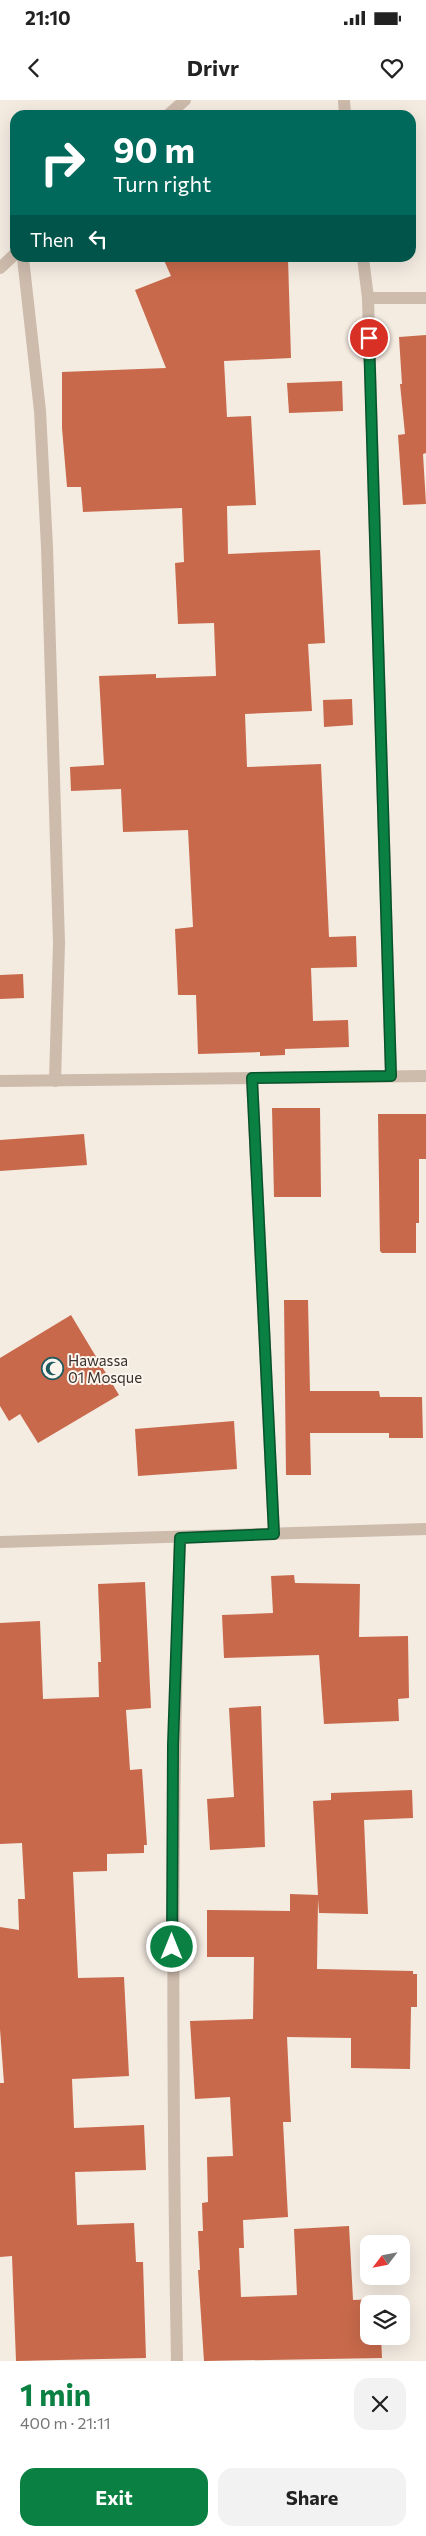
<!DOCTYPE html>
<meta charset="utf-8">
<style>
body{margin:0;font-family:Commissioner,sans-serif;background:#f2f2f2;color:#222;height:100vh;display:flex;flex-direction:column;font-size:19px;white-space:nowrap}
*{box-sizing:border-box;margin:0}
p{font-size:16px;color:#767676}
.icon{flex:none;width:28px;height:28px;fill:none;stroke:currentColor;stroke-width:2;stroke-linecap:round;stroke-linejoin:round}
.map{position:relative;height:2261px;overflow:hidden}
.sheet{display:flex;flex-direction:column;background:#fff;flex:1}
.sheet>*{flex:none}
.top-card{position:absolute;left:10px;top:10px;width:406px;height:152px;border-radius:15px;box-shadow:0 5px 20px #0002;background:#00695c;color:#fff;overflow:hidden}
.needle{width:32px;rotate:238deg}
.tools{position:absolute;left:360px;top:2135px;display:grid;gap:10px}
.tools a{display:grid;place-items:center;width:50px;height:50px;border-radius:10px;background:#fff;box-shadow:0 5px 20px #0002;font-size:25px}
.pin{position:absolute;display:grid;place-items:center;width:42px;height:42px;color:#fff;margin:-21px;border:2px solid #fff;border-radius:50%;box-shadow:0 1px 5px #0007}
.me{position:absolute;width:55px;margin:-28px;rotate:0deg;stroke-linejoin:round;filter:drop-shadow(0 0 4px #0008)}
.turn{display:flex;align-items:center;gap:18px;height:105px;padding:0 20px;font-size:22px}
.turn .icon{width:65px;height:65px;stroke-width:2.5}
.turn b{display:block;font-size:35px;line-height:42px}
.then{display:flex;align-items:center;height:48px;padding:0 20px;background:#0003;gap:10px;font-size:19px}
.round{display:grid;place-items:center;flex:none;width:52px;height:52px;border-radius:15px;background:#f2f2f2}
.summary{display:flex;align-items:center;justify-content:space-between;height:85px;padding:0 20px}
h1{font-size:30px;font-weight:700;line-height:38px;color:#0b8043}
.action{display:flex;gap:10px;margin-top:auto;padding:10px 20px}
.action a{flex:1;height:58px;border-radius:15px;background:#0b8043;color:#fff;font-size:20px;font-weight:700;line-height:58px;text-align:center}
.action a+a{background:#f2f2f2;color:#222}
.status{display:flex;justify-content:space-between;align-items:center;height:35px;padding:0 25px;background:#fff;direction:ltr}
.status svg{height:14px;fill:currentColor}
header{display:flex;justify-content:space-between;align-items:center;height:65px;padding:0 20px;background:#fff;font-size:22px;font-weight:700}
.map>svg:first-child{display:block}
</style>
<div class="status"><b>21:10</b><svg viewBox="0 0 49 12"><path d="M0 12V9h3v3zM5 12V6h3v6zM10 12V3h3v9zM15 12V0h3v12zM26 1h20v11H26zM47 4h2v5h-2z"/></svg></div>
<header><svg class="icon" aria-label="back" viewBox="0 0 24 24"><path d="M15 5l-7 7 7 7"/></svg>Drivr<svg class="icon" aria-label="heart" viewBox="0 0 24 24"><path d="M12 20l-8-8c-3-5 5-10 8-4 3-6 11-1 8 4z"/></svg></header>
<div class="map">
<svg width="426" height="2261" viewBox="0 0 426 2261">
<rect width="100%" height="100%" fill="#f4ebe1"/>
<g fill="#c8694b">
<polygon points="163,158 288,158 291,258 224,261 227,317 251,316 256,405 227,406 228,454 320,450 325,543 308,544 312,611 245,614 247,667 321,664 329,837 356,836 357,867 311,868 313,921 348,920 349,947 285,949 285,955 260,956 260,952 198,954 196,895 178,895 175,829 193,827 188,730 123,732 121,689 71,691 70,667 104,665 99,576 156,574 156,578 216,576 214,523 178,524 175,463 184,462 182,408 83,412 81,387 67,387 62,328 62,272 166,268 135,190 171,176"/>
<polygon points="426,235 426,353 423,354 426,404 403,405 398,335 405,334 400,284 402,284 399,237"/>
<polygon points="342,281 343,311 289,313 287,283"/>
<polygon points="352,599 353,625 324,627 323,600"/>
<polygon points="23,874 24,898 0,899 0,875"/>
<polygon points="272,1008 320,1008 321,1097 274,1097"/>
<polygon points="378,1014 426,1014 426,1059 419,1059 419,1123 416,1123 416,1153 382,1153 380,1151"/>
<polygon points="84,1034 87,1065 0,1071 0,1040"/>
<polygon points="284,1200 308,1200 310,1291 379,1291 380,1297 422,1297 423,1338 389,1338 389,1333 310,1333 311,1375 286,1375"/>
<polygon points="71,1215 119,1295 38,1343 20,1314 9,1321 0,1306 0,1258"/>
<polygon points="234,1321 237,1369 138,1376 135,1329"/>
<polygon points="294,1475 295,1483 360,1484 359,1537 408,1536 409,1598 398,1599 399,1621 324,1624 319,1555 224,1558 222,1515 273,1513 271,1476"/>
<polygon points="145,1482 151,1608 126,1610 130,1670 142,1669 147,1745 144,1745 144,1753 107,1754 107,1771 73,1772 78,1878 124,1877 129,1976 72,1979 74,2028 144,2025 146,2070 75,2072 77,2125 134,2123 136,2162 143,2162 146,2258 16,2261 12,2156 0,2157 0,1983 4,1983 0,1929 0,1827 19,1830 18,1799 25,1799 22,1743 0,1744 0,1523 40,1521 43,1599 99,1597 98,1562 101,1562 98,1484"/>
<polygon points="261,1606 265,1747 210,1750 207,1699 234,1697 229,1608"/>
<polygon points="412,1690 413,1718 364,1720 368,1814 319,1813 318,1799 317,1869 413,1871 413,1874 417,1874 417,1907 411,1907 410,1969 351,1968 351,1938 287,1937 291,2022 283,2022 288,2117 243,2120 244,2148 239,2148 241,2197 297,2195 294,2129 349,2126 353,2200 380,2199 380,2204 369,2204 369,2236 381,2236 382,2258 204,2261 198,2170 200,2170 198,2131 203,2131 202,2103 208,2102 207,2057 233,2056 230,1997 195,1999 190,1921 253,1919 254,1857 207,1857 207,1810 290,1811 290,1794 318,1795 313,1701 331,1700 331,1693"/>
</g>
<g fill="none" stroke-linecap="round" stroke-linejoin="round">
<g stroke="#cdbbac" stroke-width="12">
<polyline points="344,0 345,15"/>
<polyline points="168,15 185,0"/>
<polyline points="23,158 40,311 47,447 59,843 55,981"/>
<polyline points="363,158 368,198 391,976"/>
<polyline points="0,168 15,154"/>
<polyline points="368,198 426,198"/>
<polyline points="252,978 274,1434"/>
<polyline points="0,981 426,976"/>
<path d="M177,2261C172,1986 171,1713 180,1438"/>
</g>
<polyline stroke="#cdbbac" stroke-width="12" points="0,1442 426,1429"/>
</g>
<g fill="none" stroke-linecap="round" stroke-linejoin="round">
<defs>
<polyline id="route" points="172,1847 173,1645 180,1438 274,1434 252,978 391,976 369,238"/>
</defs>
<use href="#route" stroke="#07532c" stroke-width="12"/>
<use href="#route" stroke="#0b8043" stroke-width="9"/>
</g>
<defs>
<symbol id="mosque-ring" viewBox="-11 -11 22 22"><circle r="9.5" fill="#fbf5ee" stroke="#1f5a5e" stroke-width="1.5"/><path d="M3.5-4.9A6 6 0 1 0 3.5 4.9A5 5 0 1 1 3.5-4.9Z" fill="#1f5a5e"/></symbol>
</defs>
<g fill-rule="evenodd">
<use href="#mosque-ring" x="40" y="1256" width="25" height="25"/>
</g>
<g text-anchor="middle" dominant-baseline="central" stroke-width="4" stroke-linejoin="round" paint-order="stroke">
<g font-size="15" fill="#3b302b" stroke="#fbf5ee" text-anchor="start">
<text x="68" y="1260">Hawassa<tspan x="68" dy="17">01 Mosque</tspan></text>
</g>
</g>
</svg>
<div class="tools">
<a><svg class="needle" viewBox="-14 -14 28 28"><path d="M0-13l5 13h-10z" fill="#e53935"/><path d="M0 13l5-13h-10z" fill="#767676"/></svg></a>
<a><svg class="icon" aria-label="layers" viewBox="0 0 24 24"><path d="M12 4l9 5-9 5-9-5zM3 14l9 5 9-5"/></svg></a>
</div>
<div class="pin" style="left:369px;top:238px;background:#d93025"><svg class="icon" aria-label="arrive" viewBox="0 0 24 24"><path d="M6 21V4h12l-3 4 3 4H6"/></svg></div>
<svg class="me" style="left:172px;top:1847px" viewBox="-20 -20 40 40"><circle r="17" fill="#0b8043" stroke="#fff" stroke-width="3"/><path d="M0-11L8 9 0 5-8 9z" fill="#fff"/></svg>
<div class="top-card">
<div class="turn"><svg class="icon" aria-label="right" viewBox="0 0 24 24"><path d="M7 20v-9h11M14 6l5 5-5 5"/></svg><div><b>90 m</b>Turn right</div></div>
<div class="then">Then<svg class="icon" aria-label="left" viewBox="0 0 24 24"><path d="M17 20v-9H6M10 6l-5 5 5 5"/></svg></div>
</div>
</div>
<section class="sheet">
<div class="summary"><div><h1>1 min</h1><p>400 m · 21:11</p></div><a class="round"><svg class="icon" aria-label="close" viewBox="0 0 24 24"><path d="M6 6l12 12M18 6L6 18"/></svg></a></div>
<div class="action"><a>Exit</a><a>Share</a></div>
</section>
